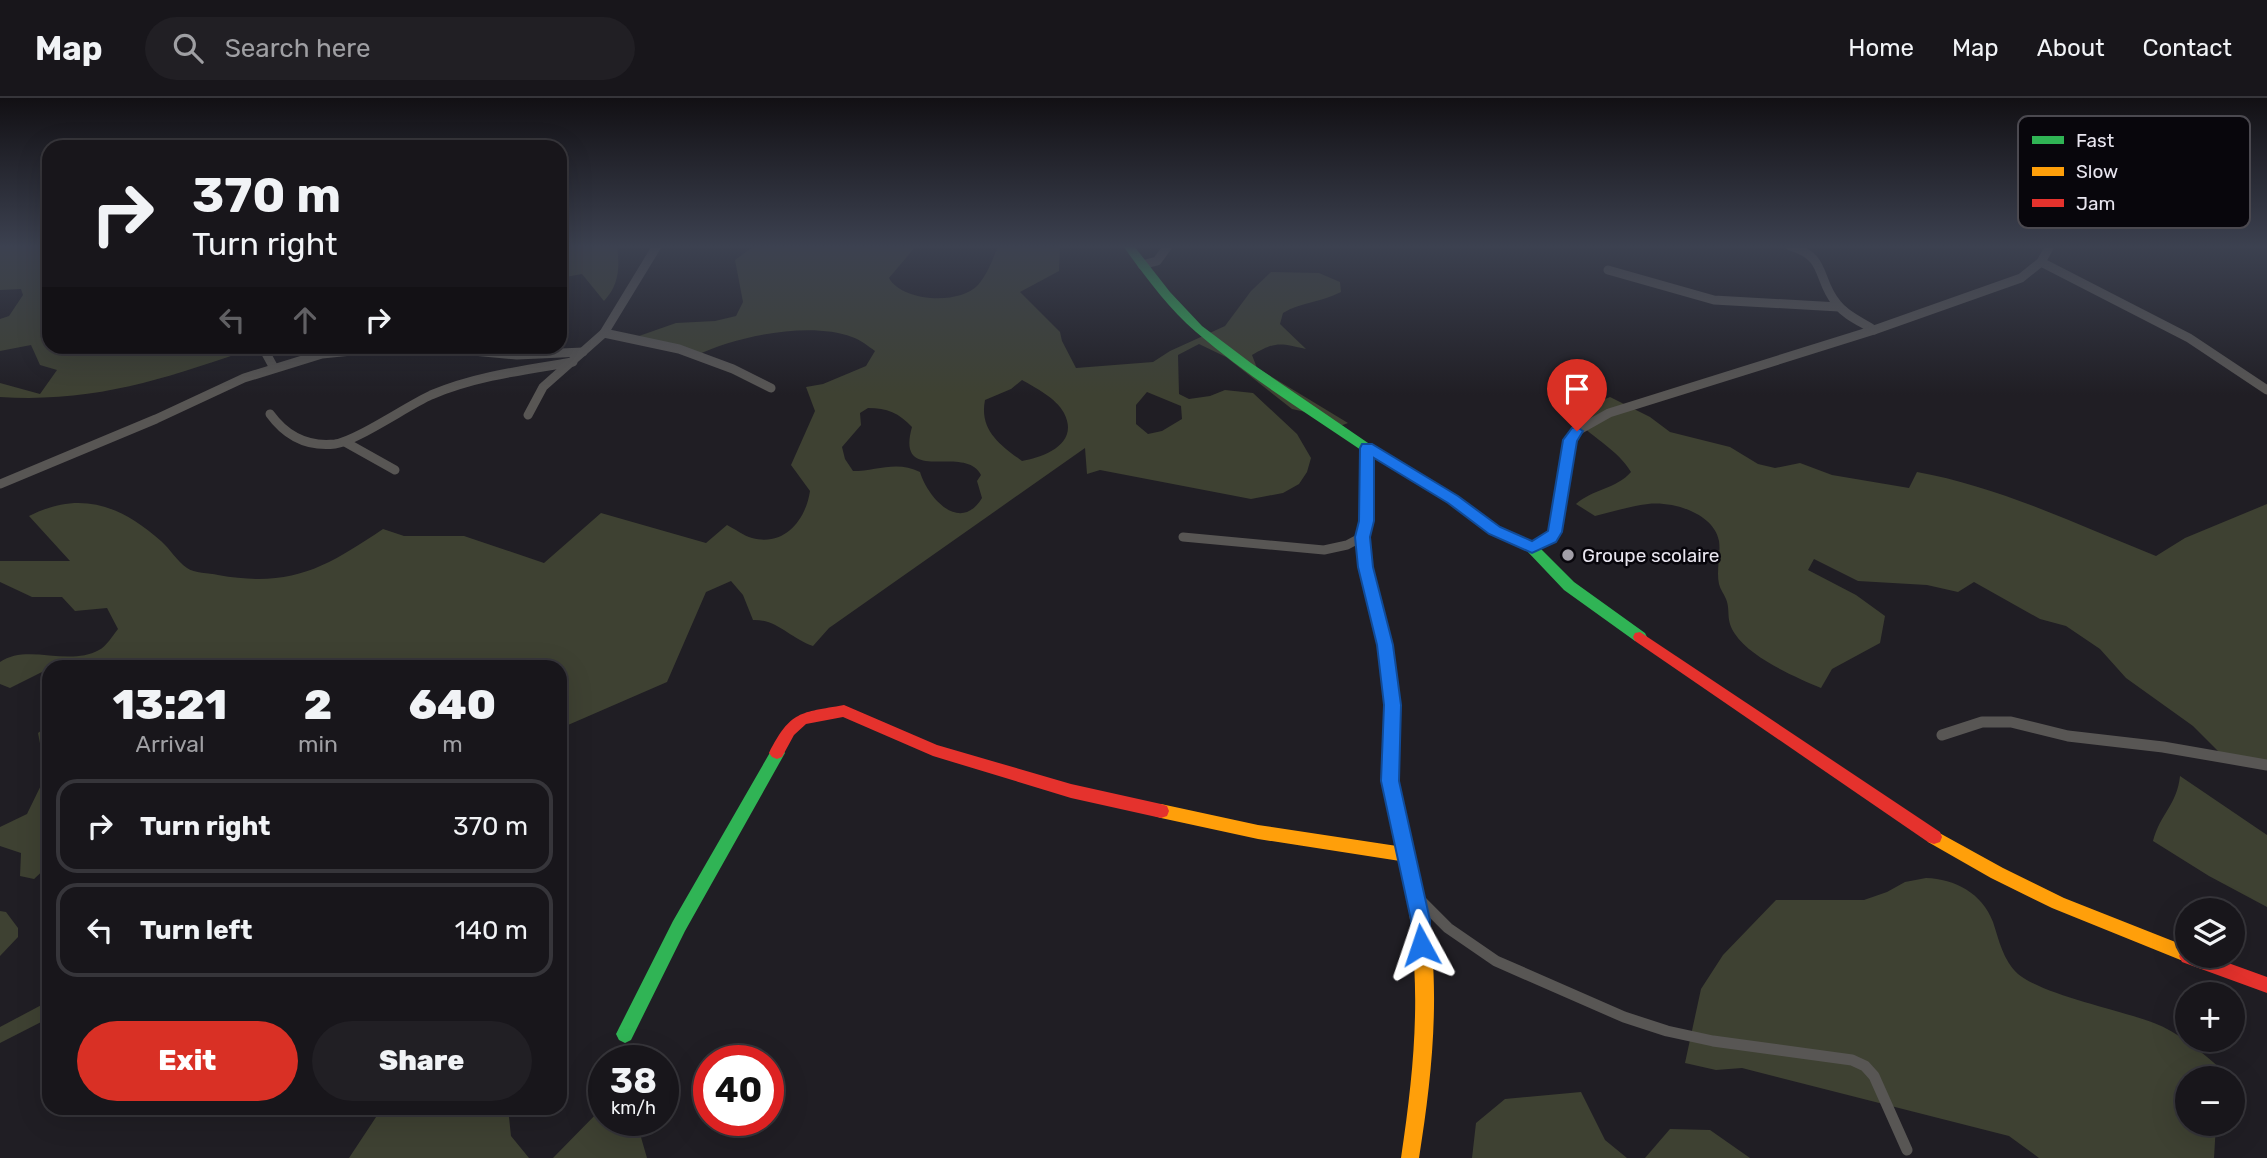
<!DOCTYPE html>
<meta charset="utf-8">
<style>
body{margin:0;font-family:Rubik,sans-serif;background:#211f24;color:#f1f3f6;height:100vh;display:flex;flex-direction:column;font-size:26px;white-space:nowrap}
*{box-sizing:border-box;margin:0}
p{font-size:23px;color:#9f9fa3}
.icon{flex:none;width:38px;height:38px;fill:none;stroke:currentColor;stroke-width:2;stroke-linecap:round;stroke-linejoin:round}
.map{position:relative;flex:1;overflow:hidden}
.drawer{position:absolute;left:42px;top:562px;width:525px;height:455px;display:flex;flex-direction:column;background:#18161b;border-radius:21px;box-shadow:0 7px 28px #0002,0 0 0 2px #36353a}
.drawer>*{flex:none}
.banner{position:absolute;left:42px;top:42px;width:525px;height:214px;border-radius:21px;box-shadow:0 7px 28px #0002,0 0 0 2px #36353a;background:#18161b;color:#f1f3f6;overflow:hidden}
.controls{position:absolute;left:2175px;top:800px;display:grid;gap:14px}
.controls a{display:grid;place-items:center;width:70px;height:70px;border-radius:50%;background:#18161b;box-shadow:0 7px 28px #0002,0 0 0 2px #36353a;font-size:35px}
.speed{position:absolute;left:588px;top:947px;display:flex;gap:14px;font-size:35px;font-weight:700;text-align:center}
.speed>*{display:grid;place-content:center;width:91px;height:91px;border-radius:50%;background:#18161b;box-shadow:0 7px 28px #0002,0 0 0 2px #36353a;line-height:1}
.speed small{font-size:18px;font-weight:400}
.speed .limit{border:10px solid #d22;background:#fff;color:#111}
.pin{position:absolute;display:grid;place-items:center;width:60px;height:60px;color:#fff;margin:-72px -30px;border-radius:50% 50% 50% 0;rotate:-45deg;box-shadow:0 0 7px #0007}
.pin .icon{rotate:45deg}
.me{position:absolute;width:77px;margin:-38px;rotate:355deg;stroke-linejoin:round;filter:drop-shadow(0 0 5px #0008)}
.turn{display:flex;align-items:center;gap:24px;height:147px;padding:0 35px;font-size:32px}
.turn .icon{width:91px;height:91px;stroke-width:2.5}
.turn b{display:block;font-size:49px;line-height:60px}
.lanes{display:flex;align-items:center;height:66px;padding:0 35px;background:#0003;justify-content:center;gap:35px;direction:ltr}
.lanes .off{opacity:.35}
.eta{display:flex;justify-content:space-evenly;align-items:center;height:119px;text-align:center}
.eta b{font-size:42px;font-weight:800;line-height:49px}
.cta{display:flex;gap:14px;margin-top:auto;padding:14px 35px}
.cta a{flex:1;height:80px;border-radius:42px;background:#d93025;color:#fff;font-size:28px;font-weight:800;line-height:80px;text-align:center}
.cta a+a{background:#211f24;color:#f1f3f6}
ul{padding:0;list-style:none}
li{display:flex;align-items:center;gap:21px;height:94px;margin:0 14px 10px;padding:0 21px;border:4px solid #36353a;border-radius:21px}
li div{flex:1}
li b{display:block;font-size:26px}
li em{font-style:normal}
header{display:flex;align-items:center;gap:42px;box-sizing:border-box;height:98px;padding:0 35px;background:#18161b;border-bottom:2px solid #36353a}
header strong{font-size:33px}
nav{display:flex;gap:38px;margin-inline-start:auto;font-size:24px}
.search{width:490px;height:63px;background:#211f24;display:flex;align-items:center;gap:18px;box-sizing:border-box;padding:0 24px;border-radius:38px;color:#9f9fa3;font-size:26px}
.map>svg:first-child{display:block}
</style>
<header>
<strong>Map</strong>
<div class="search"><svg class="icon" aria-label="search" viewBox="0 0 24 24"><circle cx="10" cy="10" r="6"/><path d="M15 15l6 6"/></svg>Search here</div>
<nav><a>Home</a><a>Map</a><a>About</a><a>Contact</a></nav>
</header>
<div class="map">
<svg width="2267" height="1060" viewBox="0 0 2267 1060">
<rect width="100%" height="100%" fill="#201e24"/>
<g fill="#3e4132" fill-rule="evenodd">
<path d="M0,148H49V248L257,249C167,280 97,305 0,299V285L40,296L57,272L40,267L31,247L0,253V221L9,218L23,197L21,191L0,192Z"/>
<path d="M560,148H617C620,170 619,187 604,203L582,176L560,180Z"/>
<path d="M754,148H916L889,180C902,204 960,207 978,187C987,177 993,161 998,148H1060L1059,173L1020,194L1060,234L1062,243L1076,270L1153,264L1170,253L1225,228L1251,193L1271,174L1319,175L1340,184L1341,194C1322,204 1301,204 1283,215L1280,226L1306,251C1280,245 1276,243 1252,257L1257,270L1348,325L1340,328L1319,317L1292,311L1226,259L1199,246L1178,257L1179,296L1189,301L1210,298L1225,292L1253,295L1297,336L1311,360L1307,374L1299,386L1283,395L1251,401L1100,372L1087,376L1085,350L829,530L813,548C791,541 777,521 753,522L743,497L731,483L706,494L667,584L568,627L560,633V569L56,567L10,590L0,586V564C27,545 68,569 99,552C106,549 113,537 118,531L107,510L75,513L62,499H32L0,484V463H70L29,418C80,392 120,407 161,443C170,451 177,463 187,470C194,475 209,475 218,477C291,490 325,470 383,431L404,438H464L544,465L601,415L706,445L727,427C735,431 744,438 752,440C785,449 806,421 810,393L791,367L815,313L806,289L823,286L866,268L875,253C868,248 861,242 852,239C810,223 737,238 697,257L639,238L676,225L715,223L736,218L743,204L735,162ZM1022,282C1036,290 1056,300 1064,315C1080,346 1044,359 1022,363C1000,347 979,332 985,302L1011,291ZM1147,294L1181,308L1182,321L1162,333L1148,336L1136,326V307ZM868,310C887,310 899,315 912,329C895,389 965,345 981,377L977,383L982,400C960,436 928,400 920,374C897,362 876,373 853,373L845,361L842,349L861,327L860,315Z"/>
<path d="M1610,299L1650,319L1670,334L1730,349L1758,366L1775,370L1800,365L1832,377L1909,390L1917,374C2000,389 2078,427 2156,458L2185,440L2267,406V670L2224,659L2193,628L2126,580L2100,551L2066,528L2040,521L1974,484L1958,494L1927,487L1858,483L1814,461L1808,472L1856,497L1885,518L1880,545L1832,571L1821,590C1795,579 1751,560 1735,536C1725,521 1731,514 1726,501C1724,496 1720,491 1719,486C1716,472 1721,457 1719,443C1714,415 1672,403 1648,406C1630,408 1612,414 1595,418L1576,406C1593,391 1616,391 1631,374C1618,352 1594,341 1577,323L1581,311Z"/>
<polygon points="49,627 49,767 34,781 20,778 21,755 0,748 0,729 27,716 46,677 38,635"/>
<path d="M2180,678L2267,737V809L2209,778L2153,743C2160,716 2177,707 2180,678Z"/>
<path d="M1926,780C1955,781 1982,795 1993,824C1999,842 2003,862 2018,876C2043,897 2120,912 2154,925C2178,934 2200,953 2220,970L2219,980H2188V1026H2216L2214,1060H2039L2009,1038L1742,970L1716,972L1685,965L1701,891L1723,857L1776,802H1864L1887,794L1905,784Z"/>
<polygon points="0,813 6,814 18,830 18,839 0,858"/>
<polygon points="49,903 49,920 0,945 0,929"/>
<polygon points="1581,994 1605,1042 1627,1060 1472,1060 1476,1025 1505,1001"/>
<polygon points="604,1008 604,1022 636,1022 647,1060 553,1060"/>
<polygon points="382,1010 508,1010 511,1038 529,1060 349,1060"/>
<polygon points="1670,1031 1710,1032 1750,1060 1645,1060"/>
</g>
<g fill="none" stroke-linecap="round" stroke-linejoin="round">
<g stroke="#585654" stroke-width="9">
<path d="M1790,148C1828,159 1816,181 1837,206C1846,218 1862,224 1874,232"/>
<polyline points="2041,164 2189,240 2267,292"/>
<polyline points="1142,167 1157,163 1168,148"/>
<polyline points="1608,172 1714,202 1839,209"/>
<polyline points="604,235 679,251 733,271 771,290"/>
<polyline points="262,248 274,270"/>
<polyline points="419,248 517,257 583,254"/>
<path d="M270,316C286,338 308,349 335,346C356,343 407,308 431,297C476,278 525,272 573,264"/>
<polyline points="528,317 543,289 604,235 657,148"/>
<polyline points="345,344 395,372"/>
<polyline points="0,386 156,321 244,280 322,256 401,248"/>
<polyline points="1183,439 1324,452 1347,447 1362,439"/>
<polyline points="1532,450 1551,440 1555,434 1570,342 1577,333 1609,315 1874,232 2021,180 2041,164 2050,148"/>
</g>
<g stroke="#585654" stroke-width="11">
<polyline points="1942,637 1982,624 2011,624 2068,638 2163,649 2267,667"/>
<polyline points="1417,799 1448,830 1496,863 1624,919 1667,933 1713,943 1852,962 1865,968 1874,978 1907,1052"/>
</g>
<g fill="#30b455" fill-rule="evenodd">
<path d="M1123,148H1134L1170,194L1202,228L1251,265L1371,347L1458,399L1499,429L1537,447L1574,484L1645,535L1647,539L1645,543H1635L1564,492L1527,453L1489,435L1448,405L1373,359V423L1369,439L1372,469L1392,547L1399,607L1398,683L1395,688L1390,690L1385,688L1382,683L1385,607L1378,547L1358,469L1355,439L1361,423V352C1305,314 1247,278 1196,234C1168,210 1145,178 1123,148Z"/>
<polygon points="777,649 782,651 785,655 685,833 631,942 625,945 619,942 616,936 619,930 673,823 772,651"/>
</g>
<g fill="#ff9f0a" fill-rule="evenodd">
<path d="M1390,676L1395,678L1398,683C1410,739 1426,794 1432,851C1438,921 1430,991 1419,1060H1401C1417,953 1423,870 1400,763L1258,741L1161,720L1155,718L1153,713L1155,708L1161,706L1258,727L1397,748L1382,683L1385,678Z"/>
<polygon points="1934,732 2003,770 2064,800 2188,849 2188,858 2196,858 2194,863 2188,865 2052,810 1991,780 1928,744 1926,739 1928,734"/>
</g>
<g fill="#e5322d" fill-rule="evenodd">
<polygon points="1640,534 1940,734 1942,739 1940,744 1934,746 1928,744 1635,543 1633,539 1635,535"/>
<path d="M844,607L937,647L1071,686L1161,706L1167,708L1169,713L1167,718L1161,720L1071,700L933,658L843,619L806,626L794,637L782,659L777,661L772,659L769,655C791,612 800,615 844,607Z"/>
<polygon points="2188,850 2188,858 2209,858 2267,879 2267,895 2182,864 2179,858 2182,852"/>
</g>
</g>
<linearGradient id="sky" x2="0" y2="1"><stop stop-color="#121014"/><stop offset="0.5" stop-color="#3c4150"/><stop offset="1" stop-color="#3c4150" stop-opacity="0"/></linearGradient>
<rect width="2267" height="297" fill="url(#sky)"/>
<polygon fill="#1a73e8" stroke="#114b97" stroke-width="2" points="1577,329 1583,333 1577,343 1562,434 1556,444 1532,455 1489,436 1448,405 1374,360 1374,423 1370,439 1373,469 1393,547 1401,607 1399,683 1430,822 1430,847 1428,853 1421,856 1414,853 1411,847 1411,822 1381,683 1384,607 1377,547 1358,469 1355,439 1359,423 1360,350 1362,346 1372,346 1458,398 1500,429 1532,443 1548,433 1563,342 1572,330"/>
<circle fill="#a29fa8" stroke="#08060c" stroke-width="2.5" cx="1568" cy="457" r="7"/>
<g text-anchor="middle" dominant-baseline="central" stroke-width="5" stroke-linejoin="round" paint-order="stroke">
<g font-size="19" fill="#e8e5ef" stroke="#08060c" text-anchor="start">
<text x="1582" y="457">Groupe scolaire</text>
</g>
</g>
<rect x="2018" y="18" width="232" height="112" rx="10" fill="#08060c" stroke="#4b4950" stroke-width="2"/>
<rect x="2032" y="38" width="32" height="8" fill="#30b455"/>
<rect x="2032" y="69" width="32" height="9" fill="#ff9f0a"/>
<rect x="2032" y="101" width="32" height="8" fill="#e5322d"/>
<g font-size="19" fill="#e8e5ef">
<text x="2076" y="49">Fast</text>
<text x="2076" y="80">Slow</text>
<text x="2076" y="112">Jam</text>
</g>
</svg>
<div class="controls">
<a><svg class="icon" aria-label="layers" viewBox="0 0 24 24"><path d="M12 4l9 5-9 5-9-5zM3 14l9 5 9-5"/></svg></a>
<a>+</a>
<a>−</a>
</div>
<div class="speed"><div>38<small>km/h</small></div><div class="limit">40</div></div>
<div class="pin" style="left:1577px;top:333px;background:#d93025"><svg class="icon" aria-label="arrive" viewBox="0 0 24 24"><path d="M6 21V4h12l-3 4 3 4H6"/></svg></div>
<svg class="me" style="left:1421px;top:847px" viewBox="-20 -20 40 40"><path d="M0-17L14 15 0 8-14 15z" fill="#1a73e8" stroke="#fff" stroke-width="4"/></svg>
<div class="banner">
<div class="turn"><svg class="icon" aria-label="right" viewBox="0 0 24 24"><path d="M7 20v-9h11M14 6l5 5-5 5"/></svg><div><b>370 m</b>Turn right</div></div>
<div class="lanes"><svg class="icon off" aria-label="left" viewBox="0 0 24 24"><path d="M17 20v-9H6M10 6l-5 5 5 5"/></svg><svg class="icon off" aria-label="ahead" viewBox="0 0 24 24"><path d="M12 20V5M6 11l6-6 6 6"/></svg><svg class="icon" aria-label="right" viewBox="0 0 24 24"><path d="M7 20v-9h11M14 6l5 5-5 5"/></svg></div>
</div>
<section class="drawer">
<div class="eta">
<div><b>13:21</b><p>Arrival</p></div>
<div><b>2</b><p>min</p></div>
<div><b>640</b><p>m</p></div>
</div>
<ul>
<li><svg class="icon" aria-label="right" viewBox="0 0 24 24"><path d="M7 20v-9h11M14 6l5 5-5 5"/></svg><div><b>Turn right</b></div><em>370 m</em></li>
<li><svg class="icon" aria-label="left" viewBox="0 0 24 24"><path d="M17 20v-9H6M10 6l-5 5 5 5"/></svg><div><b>Turn left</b></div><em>140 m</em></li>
</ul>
<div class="cta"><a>Exit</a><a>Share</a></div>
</section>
</div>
